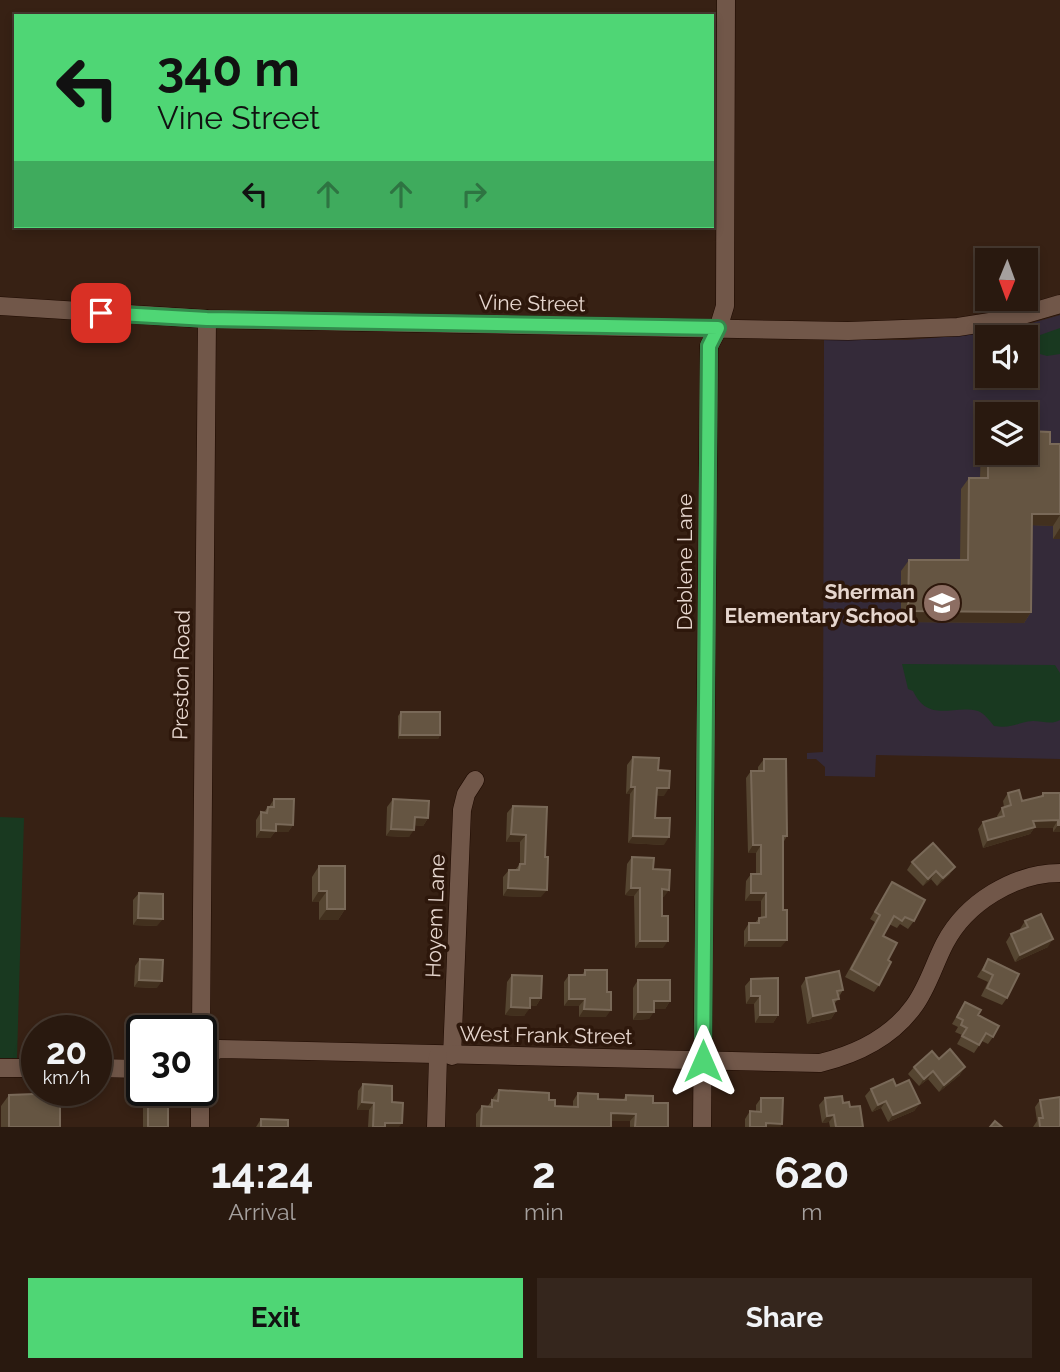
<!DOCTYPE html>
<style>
body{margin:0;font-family:Raleway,sans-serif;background:#35261d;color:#f1f3f6;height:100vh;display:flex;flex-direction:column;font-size:26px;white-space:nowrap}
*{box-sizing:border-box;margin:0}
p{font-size:23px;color:#a5a09e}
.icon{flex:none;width:38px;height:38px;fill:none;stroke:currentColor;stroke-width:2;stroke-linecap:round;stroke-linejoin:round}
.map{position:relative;height:1127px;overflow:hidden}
.sheet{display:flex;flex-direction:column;background:#29190f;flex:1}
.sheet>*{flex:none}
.guide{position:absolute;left:14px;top:14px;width:700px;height:214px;border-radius:0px;box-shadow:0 4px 10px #0003,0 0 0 2px #45382f;background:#4fd675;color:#111;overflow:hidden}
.needle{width:46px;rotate:181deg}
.tools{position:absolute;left:975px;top:248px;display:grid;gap:14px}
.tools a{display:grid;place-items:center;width:63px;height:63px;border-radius:0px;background:#29190f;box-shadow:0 4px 10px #0003,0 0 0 2px #45382f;font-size:35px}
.speed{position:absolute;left:21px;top:1015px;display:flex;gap:14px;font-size:35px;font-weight:700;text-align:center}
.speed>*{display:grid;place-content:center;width:91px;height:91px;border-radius:50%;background:#29190f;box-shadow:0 4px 10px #0003,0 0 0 2px #45382f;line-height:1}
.speed small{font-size:18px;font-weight:400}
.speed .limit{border:4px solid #111;border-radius:10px;background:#fff;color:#111}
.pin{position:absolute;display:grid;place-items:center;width:60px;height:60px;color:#fff;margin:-30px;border-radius:14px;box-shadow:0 4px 10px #0006}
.me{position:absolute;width:77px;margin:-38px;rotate:0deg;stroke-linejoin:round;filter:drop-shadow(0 0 5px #0008)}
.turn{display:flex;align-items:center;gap:24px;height:147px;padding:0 28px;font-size:32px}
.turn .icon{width:91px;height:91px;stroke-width:2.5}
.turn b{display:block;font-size:49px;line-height:60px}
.lanes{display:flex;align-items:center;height:66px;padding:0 28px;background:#0003;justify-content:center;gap:35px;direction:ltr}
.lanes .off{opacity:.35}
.eta{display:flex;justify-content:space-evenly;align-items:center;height:119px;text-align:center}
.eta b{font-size:42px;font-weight:700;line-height:49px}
.action{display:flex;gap:14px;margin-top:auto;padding:14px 28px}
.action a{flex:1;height:80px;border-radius:0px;background:#4fd675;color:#111;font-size:28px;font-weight:700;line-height:80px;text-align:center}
.action a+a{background:#35261d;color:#f1f3f6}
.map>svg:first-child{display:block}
</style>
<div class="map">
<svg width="1060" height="1127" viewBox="0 0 1060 1127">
<rect width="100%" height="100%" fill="#372114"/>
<path fill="#342a39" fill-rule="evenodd" d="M1060,315V759L876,755L875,777L825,776V767L816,759H807V753L823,752L824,340H907L967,335L1018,327ZM987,338H1026V376H987ZM987,415H1026V453H987Z"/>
<g fill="#193920">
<polygon points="1060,328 1060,354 1047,356 1026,350 1026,340"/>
<path d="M902,664L1055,665L1060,673V720C1051,725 1043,721 1033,721C1017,722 1014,729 994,726C989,720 985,714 978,711C953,704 929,724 913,691L908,689Z"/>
<polygon points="0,817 24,818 17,1058 0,1058"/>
</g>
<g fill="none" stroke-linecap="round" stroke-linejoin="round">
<defs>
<g id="minor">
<polyline points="0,306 207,319 848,331 958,327 1009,319 1060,304"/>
<polyline points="201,1031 207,319"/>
<polyline points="452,1056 462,810 466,794 475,780"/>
<path d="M201,1058L219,1049L820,1063C857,1054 891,1038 914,1006C928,987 934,964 945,943C966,903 1014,873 1060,873"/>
<polyline points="0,1068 37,1068"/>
<polyline points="96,1068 142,1069"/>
<polyline points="200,1127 200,1090"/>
<polyline points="436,1127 438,1056"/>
<polyline points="702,1127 709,346 718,329 725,306 726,0"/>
</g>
</defs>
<use href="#minor" stroke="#1e0a01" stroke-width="19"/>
<use href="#minor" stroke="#715749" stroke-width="18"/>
</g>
<g fill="#554531">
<polygon points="987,433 987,453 1026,453 1050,444 1060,444 1060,539 1053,539 1053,526 1032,525 1031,612 1024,623 901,622 901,571 909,560 960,560 961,489 969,478 980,478 981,442"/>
<polygon points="401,712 440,735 438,739 398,739 398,716"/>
<polygon points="633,757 658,770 664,796 656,795 655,818 664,845 628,843 630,794 626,794 627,765"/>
<polygon points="764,759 787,836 783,843 781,947 744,947 744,931 749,923 755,923 759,918 761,917 761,901 745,901 746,881 751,874 756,874 756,853 748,853 746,778 751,771 758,771 758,767"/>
<polygon points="1008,793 1022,801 1041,796 1043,793 1060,793 1060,832 1053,832 1053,828 1034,828 1030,834 983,848 978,829 983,822 998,818 997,816 1002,808 1004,807 1003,801"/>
<polygon points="274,799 293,825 288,832 275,832 270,838 256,838 256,820 261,812 264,812 268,807 269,807"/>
<polygon points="393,799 428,818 423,826 414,825 409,837 386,836 387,807"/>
<polygon points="513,806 547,807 541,897 503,896 503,877 509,870 515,870 520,864 520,842 506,842 507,813"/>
<polygon points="632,857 653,869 664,897 662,897 663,948 635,948 634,896 625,895 627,864"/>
<polygon points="912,862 950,874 937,886 931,879 923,886 907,870"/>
<polygon points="319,866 345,909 338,920 319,920 319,902 312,902 312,877"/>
<polygon points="892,882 914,921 908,929 900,924 897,928 889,924 883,936 888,960 879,985 874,992 845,977 875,922 870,919"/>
<polygon points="139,893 157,926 133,925 133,900"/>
<polygon points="1025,921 1048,947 1015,962 1006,942 1011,934 1020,930 1020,929"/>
<polygon points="140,959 157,988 134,987 135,966"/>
<polygon points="988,959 1007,998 1002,1005 981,996 988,982 977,977"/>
<polygon points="585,970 606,1017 579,1017 579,1006 564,1006 564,982 569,975 582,975"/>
<polygon points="512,975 541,998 536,1006 530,1005 524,1016 505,1015 507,982"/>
<polygon points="806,978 843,990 834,1005 836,1011 831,1019 807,1024 801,986"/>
<polygon points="751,979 778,1015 773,1023 755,1023 754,1004 746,1004 745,986"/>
<polygon points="638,980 670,1001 665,1009 654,1009 649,1019 633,1020 633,988"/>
<polygon points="965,1002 978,1015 993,1037 988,1044 982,1041 974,1053 957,1044 962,1035 955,1032 958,1027 952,1024"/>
<polygon points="914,1067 960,1075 939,1092 928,1079 919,1086 908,1074"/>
<polygon points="363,1084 392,1102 399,1127 368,1127 369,1110 357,1110 358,1091"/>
<polygon points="896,1086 920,1103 914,1111 888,1122 881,1108 872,1112 865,1096 871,1089"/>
<polygon points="499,1090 549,1100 555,1106 573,1106 573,1101 578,1093 598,1099 623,1100 626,1095 653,1103 668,1127 630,1127 630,1121 611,1121 611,1127 476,1127 476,1114 482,1106 488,1106 492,1100 493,1101 493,1098"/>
<polygon points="9,1095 60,1127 1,1127 1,1106"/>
<polygon points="761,1098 782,1124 780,1127 745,1127 745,1119 750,1111 756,1111 756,1105"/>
<polygon points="825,1098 843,1103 850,1107 863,1127 830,1127 829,1122 822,1123 819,1105"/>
<polygon points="1040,1100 1060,1127 1033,1127 1037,1121 1035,1107"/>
<polygon points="148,1101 168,1127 143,1127 143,1108"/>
<polygon points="261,1119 288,1127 256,1127"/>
</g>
<g fill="#42301e">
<polygon points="1032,514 1060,514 1060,515 1053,526 1024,525"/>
<polygon points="1060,528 1060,539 1053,539"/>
<polygon points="908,611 1031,612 1024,623 901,622"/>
<polygon points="400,735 440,735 438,739 398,739"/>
<polygon points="631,787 635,787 630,794 626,794"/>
<polygon points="657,788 669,788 664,796 652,795"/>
<polygon points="415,817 428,818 423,826 410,825"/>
<polygon points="1058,820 1053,828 1034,828 1030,834 983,848 988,840 1033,821"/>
<polygon points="276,824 293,825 288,832 275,832 270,838 256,838 261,830"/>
<polygon points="1058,825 1060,825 1060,832 1053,832"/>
<polygon points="391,829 414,830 409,837 386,836"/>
<polygon points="511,834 526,835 520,842 506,842"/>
<polygon points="633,836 669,837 664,845 628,843"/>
<polygon points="753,845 761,845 756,853 748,853"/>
<polygon points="955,867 950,874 937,886 943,878"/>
<polygon points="936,871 931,879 923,886 928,879"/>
<polygon points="508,888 547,890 541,897 503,896"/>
<polygon points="631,888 640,888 634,896 625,895"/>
<polygon points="662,889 669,890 664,897 657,897"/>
<polygon points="319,891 327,891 319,902 312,902"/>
<polygon points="751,893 766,893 761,901 745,901"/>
<polygon points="327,909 345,909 338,920 319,920"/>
<polygon points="138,918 163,919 157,926 133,925"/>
<polygon points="1053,939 1048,947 1015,962 1020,955"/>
<polygon points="749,940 787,940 781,947 744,947"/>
<polygon points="640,941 668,941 663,948 635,948"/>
<polygon points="139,980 162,981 157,988 134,987"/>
<polygon points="751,996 760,996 754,1004 746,1004"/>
<polygon points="530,998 541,998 536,1006 525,1005"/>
<polygon points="569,999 585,999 579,1006 564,1006"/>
<polygon points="654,1001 670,1001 665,1009 649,1009"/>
<polygon points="511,1007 530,1008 524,1016 505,1015"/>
<polygon points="584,1009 611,1010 606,1017 579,1017"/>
<polygon points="836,1011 831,1019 807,1024 813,1016"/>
<polygon points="638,1012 654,1012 649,1019 633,1020"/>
<polygon points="760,1015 778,1015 773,1023 755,1023"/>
<polygon points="965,1067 960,1075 939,1092 944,1085"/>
<polygon points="933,1071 928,1079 919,1086 924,1079"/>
<polygon points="886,1101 881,1108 872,1112 878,1105"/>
<polygon points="362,1102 374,1103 369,1110 357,1110"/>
<polygon points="920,1103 914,1111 888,1122 893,1115"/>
<polygon points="611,1113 636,1114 630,1121 606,1121"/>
<polygon points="834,1115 829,1122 822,1123 827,1116"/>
<polygon points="385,1123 402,1123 399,1127 382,1127"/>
<polygon points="766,1123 782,1124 780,1127 763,1127"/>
<polygon points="481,1126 598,1127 480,1127"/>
</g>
<g fill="#655542" stroke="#796958" stroke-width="2">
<polygon points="1026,431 1050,432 1050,444 1060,444 1060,514 1032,514 1031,612 908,611 909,560 968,560 969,478 988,478 988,453 1026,453"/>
<polygon points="401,712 440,712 440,735 400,735"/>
<polygon points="633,757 659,758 658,770 670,771 669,788 657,788 655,818 670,818 669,837 633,836 635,787 631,787"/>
<polygon points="764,759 786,759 787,836 783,836 783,910 787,910 787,940 749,940 749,923 759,923 759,918 766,917 766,893 751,893 751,874 761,874 761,845 753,845 751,771 764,771"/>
<polygon points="1019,790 1022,801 1043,796 1043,793 1060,793 1060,825 1058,825 1058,820 1033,821 1035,827 988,840 983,822 1004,816 1002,808 1011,805 1008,793"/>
<polygon points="274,799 294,799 293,825 276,824 276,831 261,830 261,812 267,813 268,807 274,807"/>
<polygon points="393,799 429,801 428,818 415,817 414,830 391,829"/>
<polygon points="513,806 547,807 545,857 548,857 547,890 508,888 509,870 519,870 520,864 525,864 526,835 511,834"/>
<polygon points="933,843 955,867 943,878 936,871 928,879 912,862"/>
<polygon points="632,857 654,858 653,869 670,870 669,890 662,889 662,916 668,916 668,941 640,941 640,888 631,888"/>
<polygon points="319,866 345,866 345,909 327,909 327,891 319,891"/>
<polygon points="892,882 925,900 914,921 905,917 902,921 894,916 883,936 897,943 888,960 891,962 879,985 851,969 880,915 875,912"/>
<polygon points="139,893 163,894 163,919 138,918"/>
<polygon points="1041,914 1053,939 1020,955 1011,934 1028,927 1025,921"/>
<polygon points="140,959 163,960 162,981 139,980"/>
<polygon points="988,959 1019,974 1007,998 987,988 993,975 983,970"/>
<polygon points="585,970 607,970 607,992 611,992 611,1010 584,1009 585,999 569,999 569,975 585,975"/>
<polygon points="839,971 843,990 837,991 839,999 833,1000 836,1011 813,1016 806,978"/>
<polygon points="512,975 542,976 541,998 530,998 530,1008 511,1007"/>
<polygon points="778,978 778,1015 760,1015 760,996 751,996 751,979"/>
<polygon points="638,980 670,980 670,1001 654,1001 654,1012 638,1012"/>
<polygon points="965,1002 981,1010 978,1015 999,1026 993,1037 986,1033 979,1045 962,1036 967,1028 961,1025 963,1020 957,1017"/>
<polygon points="950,1049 965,1067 944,1085 933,1071 924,1079 914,1067 932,1051 939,1059"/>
<polygon points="893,1079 896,1086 909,1080 920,1103 893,1115 886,1101 878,1105 871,1089"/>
<polygon points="363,1084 392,1086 392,1102 403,1103 402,1123 385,1123 385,1127 373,1127 374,1103 362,1102"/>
<polygon points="499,1090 549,1093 549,1100 555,1100 555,1106 578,1107 578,1093 598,1094 598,1099 626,1100 626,1095 653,1096 653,1103 668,1103 668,1127 635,1127 636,1114 611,1113 611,1127 481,1126 482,1106 492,1107 492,1100 498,1101"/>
<polygon points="60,1093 60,1127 9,1127 9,1095"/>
<polygon points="842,1096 843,1103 849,1102 850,1107 860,1106 863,1127 836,1127 834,1115 827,1116 825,1098"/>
<polygon points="1060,1097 1060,1127 1040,1127 1039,1118 1043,1118 1040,1100"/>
<polygon points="761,1098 783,1098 782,1124 766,1123 766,1127 750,1127 750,1111 761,1112"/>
<polygon points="168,1100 168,1127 148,1127 148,1101"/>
<polygon points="261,1119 288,1120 288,1127 261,1127"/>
<polygon points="995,1121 1002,1127 990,1127"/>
</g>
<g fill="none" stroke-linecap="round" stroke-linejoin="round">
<defs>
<polyline id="route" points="101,313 207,319 718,328 709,346 703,1061"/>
</defs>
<use href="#route" stroke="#338b4c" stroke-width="18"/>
<use href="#route" stroke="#4fd675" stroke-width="12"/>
</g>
<defs>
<symbol id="school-disc" viewBox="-11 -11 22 22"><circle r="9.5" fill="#8d6e63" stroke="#2d170b"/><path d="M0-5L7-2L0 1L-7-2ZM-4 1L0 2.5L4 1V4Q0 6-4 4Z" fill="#fff"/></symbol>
</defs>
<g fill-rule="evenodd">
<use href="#school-disc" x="920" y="581" width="44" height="44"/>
</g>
<g text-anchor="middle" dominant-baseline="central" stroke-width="7" stroke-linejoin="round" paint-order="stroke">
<g font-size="21" fill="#e6d6ce" stroke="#2d170b">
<text transform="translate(532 303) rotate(1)">Vine Street</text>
<text transform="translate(684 562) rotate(-90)">Deblene Lane</text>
<text transform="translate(181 675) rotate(-89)">Preston Road</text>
<text transform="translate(435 916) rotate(-88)">Hoyem Lane</text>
<text transform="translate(546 1035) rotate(1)">West Frank Street</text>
</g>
<g font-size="21" font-weight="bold" fill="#e6d6ce" stroke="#2d170b" text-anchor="end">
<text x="915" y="591">Sherman<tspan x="915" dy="24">Elementary School</tspan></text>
</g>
</g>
</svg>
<div class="tools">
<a><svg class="needle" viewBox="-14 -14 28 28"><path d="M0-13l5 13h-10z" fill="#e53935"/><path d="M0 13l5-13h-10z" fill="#a5a09e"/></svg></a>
<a><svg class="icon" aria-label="sound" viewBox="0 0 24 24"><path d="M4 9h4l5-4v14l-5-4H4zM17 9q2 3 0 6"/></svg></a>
<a><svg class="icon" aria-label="layers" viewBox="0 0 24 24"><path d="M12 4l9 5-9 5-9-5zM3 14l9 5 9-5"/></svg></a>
</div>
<div class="speed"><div>20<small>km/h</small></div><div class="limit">30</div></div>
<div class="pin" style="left:101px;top:313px;background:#d93025"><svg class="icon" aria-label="arrive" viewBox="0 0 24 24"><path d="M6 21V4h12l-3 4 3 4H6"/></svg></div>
<svg class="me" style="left:703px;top:1061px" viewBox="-20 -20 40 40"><path d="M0-17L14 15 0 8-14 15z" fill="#4fd675" stroke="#fff" stroke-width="4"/></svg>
<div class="guide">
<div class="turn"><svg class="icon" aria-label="left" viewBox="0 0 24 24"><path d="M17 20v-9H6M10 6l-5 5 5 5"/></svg><div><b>340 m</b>Vine Street</div></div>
<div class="lanes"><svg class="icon" aria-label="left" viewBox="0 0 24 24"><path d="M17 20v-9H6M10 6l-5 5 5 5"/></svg><svg class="icon off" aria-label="ahead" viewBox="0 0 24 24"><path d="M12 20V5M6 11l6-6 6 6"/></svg><svg class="icon off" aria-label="ahead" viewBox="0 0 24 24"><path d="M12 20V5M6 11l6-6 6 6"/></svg><svg class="icon off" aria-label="right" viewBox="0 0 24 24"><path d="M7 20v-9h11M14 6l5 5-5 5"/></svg></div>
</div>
</div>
<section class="sheet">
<div class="eta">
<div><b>14:24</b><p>Arrival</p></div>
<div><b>2</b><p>min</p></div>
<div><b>620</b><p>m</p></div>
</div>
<div class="action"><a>Exit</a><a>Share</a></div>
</section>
